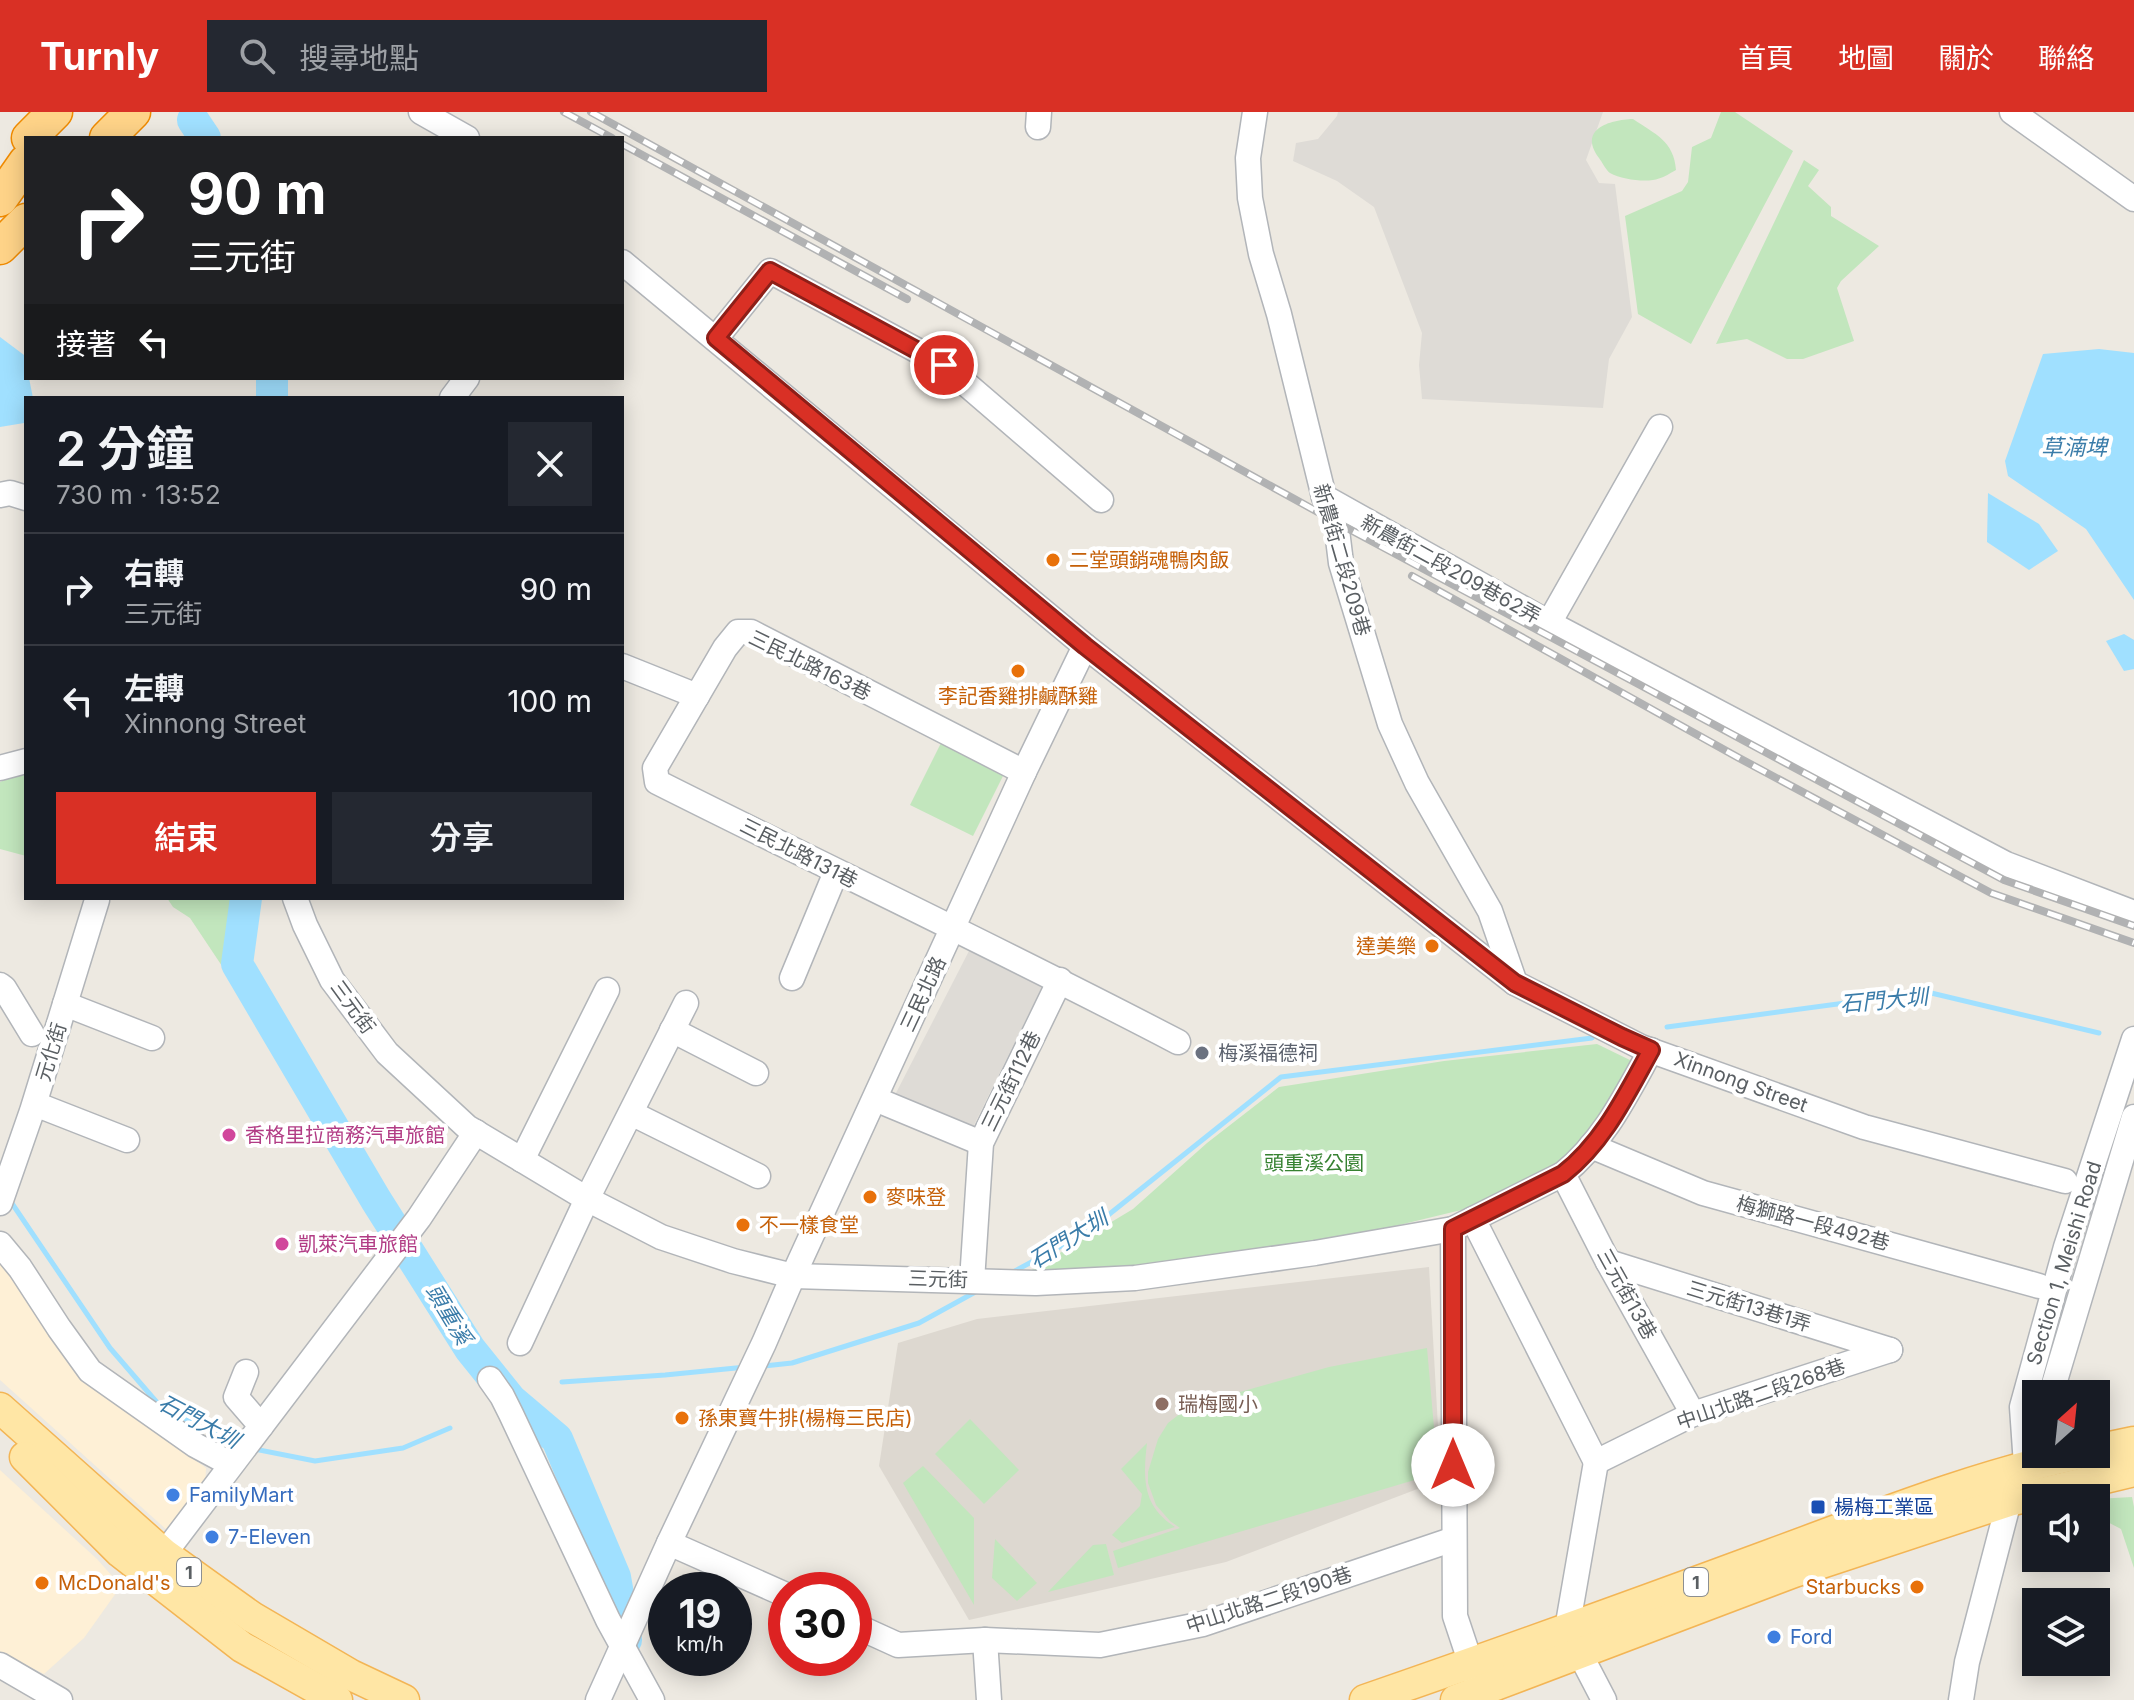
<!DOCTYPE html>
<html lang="zh-TW">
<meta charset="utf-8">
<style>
body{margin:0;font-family:Inter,"Noto Sans TC",sans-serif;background:#242831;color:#f1f3f6;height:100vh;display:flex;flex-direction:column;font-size:30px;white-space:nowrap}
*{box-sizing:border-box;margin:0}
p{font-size:26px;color:#9ea1a6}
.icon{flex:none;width:44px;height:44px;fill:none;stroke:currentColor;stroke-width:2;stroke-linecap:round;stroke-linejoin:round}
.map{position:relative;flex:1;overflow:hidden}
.panel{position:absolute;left:24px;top:284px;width:600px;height:504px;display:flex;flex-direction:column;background:#171b24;border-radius:0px;box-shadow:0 4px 20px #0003}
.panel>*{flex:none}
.guide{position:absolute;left:24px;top:24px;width:600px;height:244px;border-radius:0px;box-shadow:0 4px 20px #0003;background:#202124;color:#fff;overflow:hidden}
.needle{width:52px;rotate:27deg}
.fabs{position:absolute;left:2022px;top:1268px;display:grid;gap:16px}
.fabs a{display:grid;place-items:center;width:88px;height:88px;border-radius:0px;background:#171b24;box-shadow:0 4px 20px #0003;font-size:40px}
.speed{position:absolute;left:648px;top:1460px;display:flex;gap:16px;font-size:40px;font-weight:700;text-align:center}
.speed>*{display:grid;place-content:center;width:104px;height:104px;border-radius:50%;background:#171b24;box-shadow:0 4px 20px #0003;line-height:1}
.speed small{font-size:20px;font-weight:400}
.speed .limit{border:12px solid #d22;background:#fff;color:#111}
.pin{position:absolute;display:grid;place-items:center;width:68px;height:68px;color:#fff;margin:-34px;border:4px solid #fff;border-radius:50%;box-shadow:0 2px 8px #0007}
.me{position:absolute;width:88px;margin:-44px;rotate:0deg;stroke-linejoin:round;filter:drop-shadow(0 0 6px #0008)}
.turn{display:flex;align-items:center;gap:28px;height:168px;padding:0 32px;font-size:36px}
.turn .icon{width:104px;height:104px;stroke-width:2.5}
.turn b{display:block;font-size:56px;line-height:68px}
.then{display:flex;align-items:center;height:76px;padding:0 32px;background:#0003;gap:16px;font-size:30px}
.round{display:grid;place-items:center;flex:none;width:84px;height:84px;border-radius:0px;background:#242831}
.overview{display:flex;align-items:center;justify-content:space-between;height:136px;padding:0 32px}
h1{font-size:48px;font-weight:600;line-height:60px}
.action{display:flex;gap:16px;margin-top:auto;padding:16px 32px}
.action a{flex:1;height:92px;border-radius:0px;background:#d93025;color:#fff;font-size:32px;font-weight:600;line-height:92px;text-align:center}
.action a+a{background:#242831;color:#f1f3f6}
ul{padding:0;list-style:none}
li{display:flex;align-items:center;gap:24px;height:112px;padding:0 32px;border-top:2px solid #363941}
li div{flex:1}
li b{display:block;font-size:30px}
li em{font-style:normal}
header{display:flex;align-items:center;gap:48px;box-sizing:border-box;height:112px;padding:0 40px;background:#d93025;color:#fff}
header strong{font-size:38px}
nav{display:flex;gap:44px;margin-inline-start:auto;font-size:28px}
.search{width:560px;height:72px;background:#242831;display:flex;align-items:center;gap:20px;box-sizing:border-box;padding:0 28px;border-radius:0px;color:#9ea1a6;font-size:30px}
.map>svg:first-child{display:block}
</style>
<header>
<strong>Turnly</strong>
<div class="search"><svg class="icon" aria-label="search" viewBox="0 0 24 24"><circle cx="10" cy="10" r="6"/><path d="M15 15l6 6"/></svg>搜尋地點</div>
<nav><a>首頁</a><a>地圖</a><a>關於</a><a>聯絡</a></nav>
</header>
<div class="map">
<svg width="2134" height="1588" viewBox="0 0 2134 1588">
<rect width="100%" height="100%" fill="#ede9e1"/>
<g fill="#fef0d6">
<polygon points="0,1151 96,1278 206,1356 205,1374 169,1420 0,1268"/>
<polygon points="0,1358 97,1447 121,1474 84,1526 44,1562 0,1540"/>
</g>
<g fill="#dedbd6">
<polygon points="1338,0 1603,0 1586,48 1599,71 1615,72 1632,205 1609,247 1603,296 1422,287 1419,253 1422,221 1374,95 1337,69 1293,49 1296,31 1318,27 1337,4"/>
<polygon points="970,837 1043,873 973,1015 895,983"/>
</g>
<polygon fill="#ddd8d0" points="1429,1155 1441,1368 1226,1450 969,1508 879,1354 898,1231 977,1207"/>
<g fill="#c2e6bd">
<polygon points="1721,0 1735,0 1793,39 1691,232 1638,202 1625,104 1682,79 1688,70 1692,35 1711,26"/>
<path d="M1633,7C1655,22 1674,29 1676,58C1669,62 1661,67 1653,68C1641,70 1621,67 1610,61C1606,58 1602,50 1599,46C1578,17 1609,8 1633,7Z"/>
<polygon points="1804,48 1819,58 1808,74 1831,95 1831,104 1879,134 1841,169 1837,176 1854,229 1803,247 1787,247 1747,227 1716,232"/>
<polygon points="942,629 1005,660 973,724 910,693"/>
<polygon points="26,658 26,744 0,737 0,670"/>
<polygon points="167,786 234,786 226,860 190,806 173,795"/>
<polygon points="1597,932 1634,950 1593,1026 1547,1060 1482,1093 1333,1129 1205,1149 1025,1162 1133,1097 1207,1031 1279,975 1444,949"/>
<polygon points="1427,1236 1438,1361 1118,1456 1113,1439 1180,1416 1170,1409 1156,1393 1148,1371 1148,1360 1158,1327 1168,1311 1190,1294 1329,1255"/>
<polygon points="970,1307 1019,1358 984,1392 935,1342"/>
<path d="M1147,1331C1143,1366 1142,1394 1175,1415L1122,1431L1112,1423L1140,1394L1142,1382L1121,1357Z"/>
<polygon points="923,1354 974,1406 974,1493 903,1371"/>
<polygon points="2132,1385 2134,1395 2134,1456 2121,1417 2096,1404 2096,1387"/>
<polygon points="995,1427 1037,1471 1017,1489 992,1466"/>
<polygon points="1106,1432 1114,1463 1048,1480 1093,1433"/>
</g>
<g fill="#a0e0ff">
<polygon points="0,225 24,243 26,266 29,266 33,286 26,286 24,311 0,315"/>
<polygon points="2099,237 2134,241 2134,488 2086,417 2008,364 2005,349 2043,242"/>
<polygon points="1988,381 2039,412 2058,439 2029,458 1987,430"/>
<polygon points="2124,522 2134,528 2134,557 2124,559 2106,529"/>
</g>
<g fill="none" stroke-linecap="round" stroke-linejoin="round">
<g stroke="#a0e0ff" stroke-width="5">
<polyline points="1667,915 1927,880 2099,921"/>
<polyline points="9,1087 110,1236 160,1294 236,1333"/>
<polyline points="1013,1160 1087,1120 1281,965 1592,926"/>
<polyline points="764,1254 792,1251 919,1211 979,1178"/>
<polyline points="562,1270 665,1263 746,1255"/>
<polyline points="254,1337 315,1349 403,1336 450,1316"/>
</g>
<g stroke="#a0e0ff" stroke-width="32">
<polyline points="193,8 205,26"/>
<polyline points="272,286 272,266"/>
<polyline points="246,786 237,852 376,1088 470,1237 511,1288 557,1327 615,1465 626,1528"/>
</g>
<defs>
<g id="minor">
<polyline points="421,0 467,26"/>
<polyline points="1255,0 1248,46 1250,86 1261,142 1279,202 1324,385 1336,410 1341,451 1390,612 1417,671 1490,799 1515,871"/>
<polyline points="2012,0 2134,87"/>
<polyline points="1038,15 1039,0"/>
<polyline points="622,150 1085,534 1515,871 1641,935 1864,1015 2065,1069"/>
<polyline points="716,226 770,159 944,253 1101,388"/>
<polyline points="452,286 467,266"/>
<polyline points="0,383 10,381 26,386"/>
<polyline points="1324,385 1549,511 1660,315"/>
<polyline points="1549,511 2006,752 2134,801"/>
<polyline points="622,554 697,584"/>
<polyline points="0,656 26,649"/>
<path d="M1024,660L751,520H738L725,536L655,656L657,670C830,757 1006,840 1178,930"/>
<path d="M295,786L305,813L332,868L387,941L467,1015L587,1087L661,1125L733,1149L793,1164L1036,1171L1135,1166L1315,1141L1453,1117L1563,1062C1604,1029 1626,983 1651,938"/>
<polyline points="792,866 836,760"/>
<polyline points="0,873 4,876 32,922"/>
<polyline points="65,892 152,926"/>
<polyline points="672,918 756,961"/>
<polyline points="875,987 981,1031"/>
<polyline points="35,992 127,1028"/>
<polyline points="631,1001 758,1064"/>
<polyline points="1591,1034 1703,1081 2039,1174"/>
<polyline points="522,1048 607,878"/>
<polyline points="1563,1062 1608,1150 1693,1302"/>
<polyline points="0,1091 32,999 97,788"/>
<polyline points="1473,1107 1596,1350"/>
<polyline points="1453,1117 1455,1504 1476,1567"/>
<polyline points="0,1132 20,1156 59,1216 90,1259 195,1333 223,1348"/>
<polyline points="1608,1150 1890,1238"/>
<polyline points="972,1169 981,1031 1060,868"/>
<polyline points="520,1231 587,1087 686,891"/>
<polyline points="246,1260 236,1285 261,1314"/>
<polyline points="490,1267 502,1284 511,1302 608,1508 652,1588"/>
<polyline points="2051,1282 2134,1005"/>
<polyline points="1596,1350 1693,1302 1890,1238"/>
<polyline points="1596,1350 1567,1517 1604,1588"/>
<polyline points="2026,1353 2022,1295 2066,1135 2134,927"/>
<polyline points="669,1431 786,1483"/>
<polyline points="164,1442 419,1106 476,1020"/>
<polyline points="854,1513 898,1533 985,1528 1100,1533 1203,1512 1454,1427"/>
<polyline points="985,1528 989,1588"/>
<polyline points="0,1553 60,1588"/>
<polyline points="598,1588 669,1431 764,1231 793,1164 1024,660 1085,534"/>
<polyline points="1961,1588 1967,1550 2009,1389 2015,1378"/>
</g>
<g id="major">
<polyline points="0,1296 164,1442 252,1505 351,1563 404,1588"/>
<polyline points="2096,1338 2134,1330"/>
<polyline points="25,1345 120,1440 242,1535 337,1588"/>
<path d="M1365,1588C1501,1541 1637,1492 1772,1442C1873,1405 1972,1365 2078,1342"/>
<polyline points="1456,1588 1794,1460 2009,1389 2134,1359"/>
</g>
<g id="highway">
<polyline points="29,26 55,0"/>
<polyline points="107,26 133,0"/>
<polyline points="0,87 26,50"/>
<polyline points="0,135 26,109"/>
</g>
</defs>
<use href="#minor" stroke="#b2b5b9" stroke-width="27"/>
<use href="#major" stroke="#f3b555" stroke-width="33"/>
<use href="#highway" stroke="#ef8a00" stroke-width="37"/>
<use href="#minor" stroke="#fff" stroke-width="24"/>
<use href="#major" stroke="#ffe6a5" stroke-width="30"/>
<use href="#highway" stroke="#fed388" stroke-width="34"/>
<defs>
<g id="rail">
<polyline points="564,0 612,26"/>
<polyline points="591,0 1336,410 2004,768 2134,814"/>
<polyline points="622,32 907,187"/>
<polyline points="1412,464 1739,646 1991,781 2134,831"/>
</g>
</defs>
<use href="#rail" stroke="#b1b2b3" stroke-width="8"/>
<use href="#rail" stroke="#fff" stroke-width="5" stroke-dasharray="15" stroke-linecap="butt"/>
</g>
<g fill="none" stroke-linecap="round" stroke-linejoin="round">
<defs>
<path id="route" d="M944,253L770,159L716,226L1085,534L1515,871L1622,925L1651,938C1626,983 1604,1030 1563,1062L1453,1117V1353"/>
</defs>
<use href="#route" stroke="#8d1f18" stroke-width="20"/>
<use href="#route" stroke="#d93025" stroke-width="14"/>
</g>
<g fill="#e8710a" stroke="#fff" stroke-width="3">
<circle cx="1053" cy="448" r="8"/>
<circle cx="1018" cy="559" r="8"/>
<circle cx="1432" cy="834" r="8"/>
<circle cx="870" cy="1085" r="8"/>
<circle cx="743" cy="1113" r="8"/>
<circle cx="682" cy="1306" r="8"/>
<circle cx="42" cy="1471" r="8"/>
<circle cx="1917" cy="1475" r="8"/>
</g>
<circle fill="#6b7280" stroke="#fff" stroke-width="3" cx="1202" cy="941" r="8"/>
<g fill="#d1479c" stroke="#fff" stroke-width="3">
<circle cx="229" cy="1023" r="8"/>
<circle cx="282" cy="1132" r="8"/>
</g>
<circle fill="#8d6e63" stroke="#fff" stroke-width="3" cx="1162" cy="1292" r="8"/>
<g fill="#3f7fe0" stroke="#fff" stroke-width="3">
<circle cx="173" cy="1383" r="8"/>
<circle cx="212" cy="1425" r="8"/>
<circle cx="1774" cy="1525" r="8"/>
</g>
<rect fill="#1a4fb4" stroke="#fff" stroke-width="3" x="1810" y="1387" width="16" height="16" rx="4"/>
<g text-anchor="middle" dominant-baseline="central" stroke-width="8" stroke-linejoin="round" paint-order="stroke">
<g fill="#fff" stroke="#8c8f92" stroke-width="2">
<rect x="177" y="1446" width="24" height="28" rx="6"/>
<rect x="1684" y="1456" width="24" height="28" rx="6"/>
</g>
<g font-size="18" font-weight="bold" fill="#5a5f63">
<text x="189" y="1460">1</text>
<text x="1696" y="1470">1</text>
</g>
<g font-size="20" fill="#c56008" stroke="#fff" text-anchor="start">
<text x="1069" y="448">二堂頭銷魂鴨肉飯</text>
<text x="1018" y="584" text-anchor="middle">李記香雞排鹹酥雞</text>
<text x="1416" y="834" text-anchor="end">達美樂</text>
<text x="886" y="1085">麥味登</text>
<text x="759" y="1113">不一樣食堂</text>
<text x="698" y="1306">孫東寶牛排(楊梅三民店)</text>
<text x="58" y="1471">McDonald's</text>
<text x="1901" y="1475" text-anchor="end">Starbucks</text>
</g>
<g font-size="20" fill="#5a5f63" stroke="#fff">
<text transform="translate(1342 448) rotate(74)">新農街二段209巷</text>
<text transform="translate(1451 457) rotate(29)">新農街二段209巷62弄</text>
<text transform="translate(810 553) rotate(26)">三民北路163巷</text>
<text transform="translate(799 741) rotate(27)">三民北路131巷</text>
<text transform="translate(923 882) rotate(-65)">三民北路</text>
<text transform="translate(353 895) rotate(54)">三元街</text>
<text transform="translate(51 940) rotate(-73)">元化街</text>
<text transform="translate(1011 969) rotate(-64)">三元街112巷</text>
<text transform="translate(1741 970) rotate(20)">Xinnong Street</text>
<text transform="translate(1813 1111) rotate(15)">梅獅路一段492巷</text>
<text transform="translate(2064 1151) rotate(-73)">Section 1, Meishi Road</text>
<text transform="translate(938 1167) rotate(2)">三元街</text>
<text transform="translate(1627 1182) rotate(61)">三元街13巷</text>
<text transform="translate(1749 1194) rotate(17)">三元街13巷1弄</text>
<text transform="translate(1761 1282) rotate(-19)">中山北路二段268巷</text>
<text transform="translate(1269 1488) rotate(-18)">中山北路二段190巷</text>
</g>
<g font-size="20" fill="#5b616d" stroke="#fff" text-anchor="start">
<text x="1218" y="941">梅溪福德祠</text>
</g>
<g font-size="20" fill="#b23c85" stroke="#fff" text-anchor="start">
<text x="245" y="1023">香格里拉商務汽車旅館</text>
<text x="298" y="1132">凱萊汽車旅館</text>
</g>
<g font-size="20" fill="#378232" stroke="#fff">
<text x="1314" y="1051">頭重溪公園</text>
</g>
<g font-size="20" fill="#785e54" stroke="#fff" text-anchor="start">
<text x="1178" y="1292">瑞梅國小</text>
</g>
<g font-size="20" fill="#366cbe" stroke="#fff" text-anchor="start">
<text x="189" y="1383">FamilyMart</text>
<text x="228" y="1425">7-Eleven</text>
<text x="1790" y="1525">Ford</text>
</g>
<g font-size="20" fill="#164399" stroke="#fff" text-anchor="start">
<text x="1834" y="1395">楊梅工業區</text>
</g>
<g font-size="22" font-style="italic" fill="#3a7ca9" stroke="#fff">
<text x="2074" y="335">草湳埤</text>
<text transform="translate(1884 888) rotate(-5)">石門大圳</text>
<text transform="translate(1068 1127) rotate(-32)">石門大圳</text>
<text transform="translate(449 1202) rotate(59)">頭重溪</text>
<text transform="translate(199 1309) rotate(28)">石門大圳</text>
</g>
</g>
</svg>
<div class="fabs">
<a><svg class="needle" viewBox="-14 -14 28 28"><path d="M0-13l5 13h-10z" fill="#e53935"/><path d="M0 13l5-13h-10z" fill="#9ea1a6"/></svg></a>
<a><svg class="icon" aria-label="sound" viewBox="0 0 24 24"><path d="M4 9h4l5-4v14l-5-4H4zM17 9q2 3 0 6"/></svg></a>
<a><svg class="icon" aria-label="layers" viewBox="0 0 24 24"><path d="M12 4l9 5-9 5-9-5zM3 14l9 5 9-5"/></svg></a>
</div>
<div class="speed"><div>19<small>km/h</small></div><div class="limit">30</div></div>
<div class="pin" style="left:944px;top:253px;background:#d93025"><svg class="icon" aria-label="arrive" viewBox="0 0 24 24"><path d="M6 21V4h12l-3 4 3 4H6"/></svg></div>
<svg class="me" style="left:1453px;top:1353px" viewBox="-20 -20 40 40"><circle r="19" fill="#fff"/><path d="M0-13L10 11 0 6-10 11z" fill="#d93025"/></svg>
<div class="guide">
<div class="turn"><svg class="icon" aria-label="right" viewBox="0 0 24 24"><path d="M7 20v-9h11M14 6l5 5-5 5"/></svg><div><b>90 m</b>三元街</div></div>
<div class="then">接著<svg class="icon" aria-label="left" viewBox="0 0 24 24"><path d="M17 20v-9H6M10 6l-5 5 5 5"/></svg></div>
</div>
<section class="panel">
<div class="overview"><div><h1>2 分鐘</h1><p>730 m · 13:52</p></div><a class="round"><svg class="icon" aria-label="close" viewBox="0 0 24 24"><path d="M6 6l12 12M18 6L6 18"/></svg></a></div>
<ul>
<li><svg class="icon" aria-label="right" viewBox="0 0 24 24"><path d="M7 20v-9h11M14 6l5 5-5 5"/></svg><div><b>右轉</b><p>三元街</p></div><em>90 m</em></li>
<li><svg class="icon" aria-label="left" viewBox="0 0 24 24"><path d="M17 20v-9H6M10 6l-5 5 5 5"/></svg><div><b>左轉</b><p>Xinnong Street</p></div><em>100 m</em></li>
</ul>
<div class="action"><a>結束</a><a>分享</a></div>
</section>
</div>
